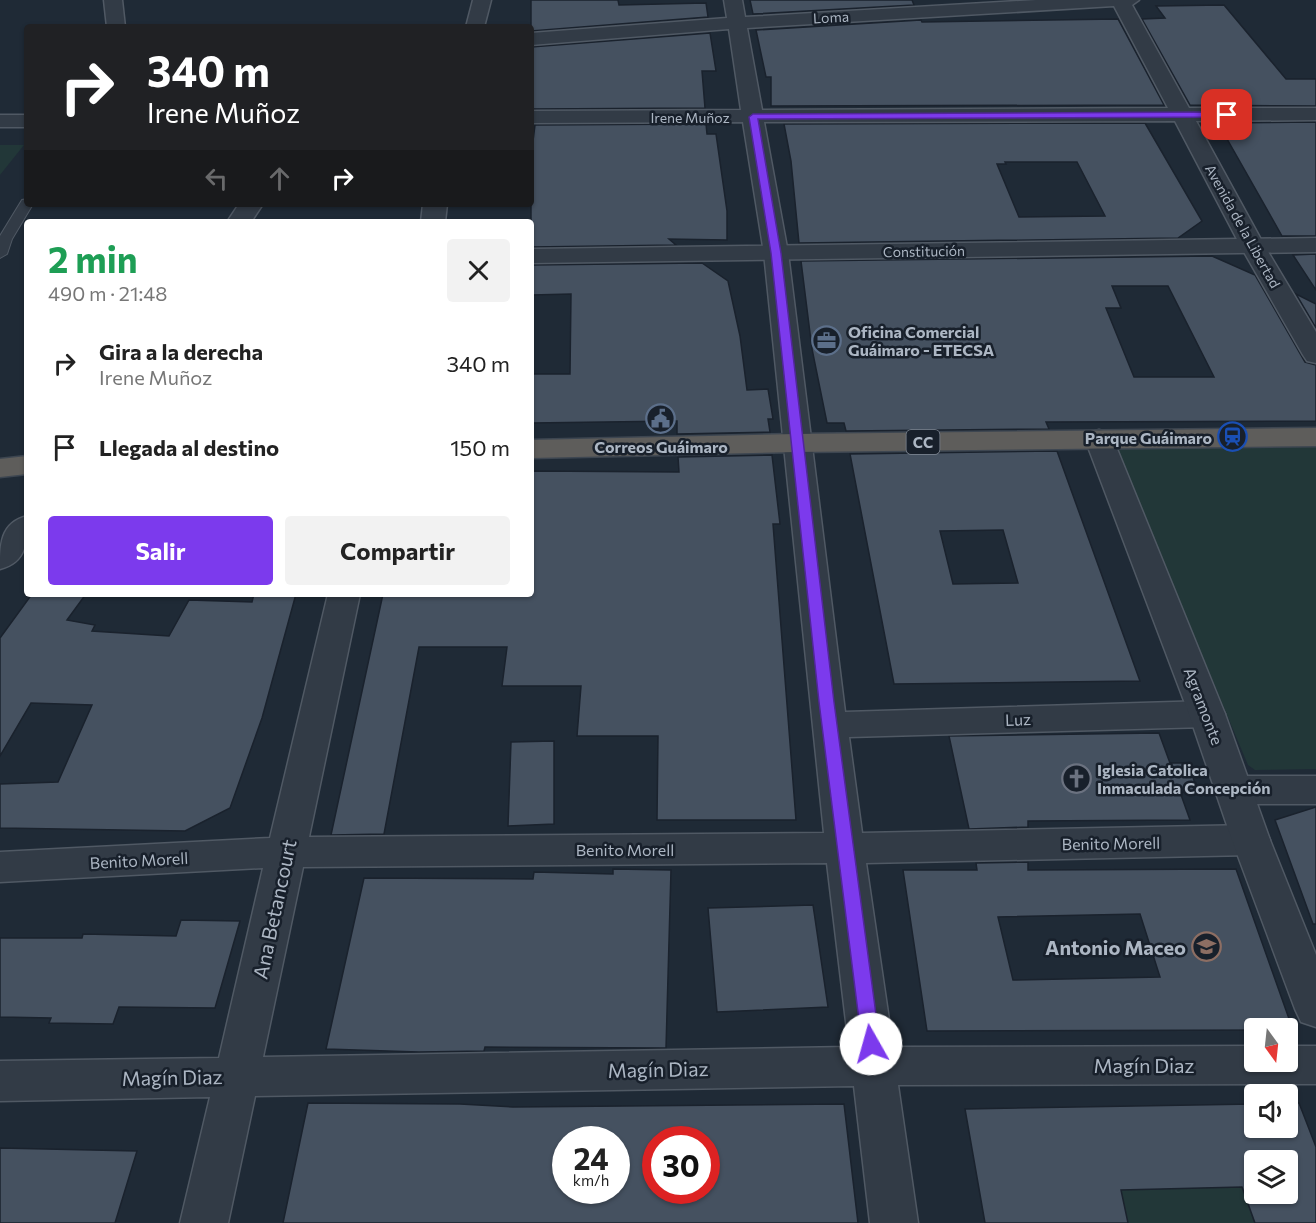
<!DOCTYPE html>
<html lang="es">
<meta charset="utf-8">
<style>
body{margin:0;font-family:Commissioner,sans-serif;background:#f2f2f2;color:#222;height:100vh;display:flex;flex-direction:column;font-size:22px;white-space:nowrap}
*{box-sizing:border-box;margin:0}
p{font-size:20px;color:#767676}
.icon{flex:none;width:33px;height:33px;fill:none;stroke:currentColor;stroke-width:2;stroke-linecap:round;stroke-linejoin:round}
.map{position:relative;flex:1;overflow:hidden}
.panel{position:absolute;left:24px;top:219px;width:510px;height:378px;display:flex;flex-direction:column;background:#fff;border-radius:6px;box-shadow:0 2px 4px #0004}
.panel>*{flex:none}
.banner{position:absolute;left:24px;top:24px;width:510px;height:183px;border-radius:6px;box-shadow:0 2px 4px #0004;background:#202124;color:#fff;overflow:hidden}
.needle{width:39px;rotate:165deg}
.tools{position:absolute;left:1244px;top:1018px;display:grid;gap:12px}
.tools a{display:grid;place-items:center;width:54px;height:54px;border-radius:6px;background:#fff;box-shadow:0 2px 4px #0004;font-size:30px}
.speed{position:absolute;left:552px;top:1126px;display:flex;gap:12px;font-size:30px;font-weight:700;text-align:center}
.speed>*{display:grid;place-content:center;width:78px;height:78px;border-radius:50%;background:#fff;box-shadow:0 2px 4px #0004;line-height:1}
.speed small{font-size:15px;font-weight:400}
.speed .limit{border:9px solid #d22;background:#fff;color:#111}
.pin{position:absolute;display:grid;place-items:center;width:51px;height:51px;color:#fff;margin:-26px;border-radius:12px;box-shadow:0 3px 9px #0006}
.me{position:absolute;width:66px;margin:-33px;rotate:353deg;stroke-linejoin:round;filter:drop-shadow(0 0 4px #0008)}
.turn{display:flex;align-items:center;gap:21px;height:126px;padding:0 24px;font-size:27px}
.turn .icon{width:78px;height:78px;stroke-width:2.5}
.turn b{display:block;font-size:42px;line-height:51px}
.lanes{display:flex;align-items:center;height:57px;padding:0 24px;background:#0003;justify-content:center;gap:30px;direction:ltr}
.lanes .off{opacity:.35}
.round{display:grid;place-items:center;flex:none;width:63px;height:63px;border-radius:6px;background:#f2f2f2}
.head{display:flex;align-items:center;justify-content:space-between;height:102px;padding:0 24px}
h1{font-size:36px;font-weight:700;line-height:45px;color:#1e9e55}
.cta{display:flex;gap:12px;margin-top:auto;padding:12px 24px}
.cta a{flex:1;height:69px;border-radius:6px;background:#7c3aed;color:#fff;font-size:24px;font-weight:700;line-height:69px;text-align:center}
.cta a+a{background:#f2f2f2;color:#222}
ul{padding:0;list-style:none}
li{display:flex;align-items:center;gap:18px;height:84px;padding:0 24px}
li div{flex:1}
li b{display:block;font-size:22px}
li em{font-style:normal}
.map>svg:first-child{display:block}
</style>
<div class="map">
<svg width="1316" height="1223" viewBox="0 0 1316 1223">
<rect width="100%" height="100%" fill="#1f2a36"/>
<g fill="#223738">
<polygon points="0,145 24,145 0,175"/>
<polygon points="1316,444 1316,769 1255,770 1248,765 1116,450 1124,445"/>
<polygon points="1242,1187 1254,1223 1128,1223 1121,1190"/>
</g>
<g fill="#455160" stroke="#1a222d" stroke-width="1.5" fill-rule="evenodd">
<polygon points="531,0 618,0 619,5 706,3 708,17 531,31"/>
<polygon points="750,0 912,0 914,5 753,14"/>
<polygon points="1224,5 1286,79 1316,79 1316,106 1190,105 1142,19 1165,18 1156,6"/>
<polygon points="1118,19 1164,105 771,106 771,77 766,77 756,30 921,20 922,22"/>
<polygon points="710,33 716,71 702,71 705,108 531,109 531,47"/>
<polygon points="1316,122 1316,236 1282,236 1218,123"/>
<path d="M1145,123L1202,221L1178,238L799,243L791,161L784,124ZM1005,162H1077L1105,216L1019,217L997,164H1006Z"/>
<polygon points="706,124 707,134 716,134 727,211 727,240 669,239 676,245 531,247 531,157 535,125"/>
<polygon points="1316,254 1316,290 1293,255"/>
<path d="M1212,256L1255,275L1305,362L1316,365V421L1046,422L1049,429L846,431L844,423H827L812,349L801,261ZM1112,286H1168L1214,377H1134L1106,308H1121Z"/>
<polygon points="702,263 728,281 740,336 747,390 768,389 773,419 768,419 770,432 677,434 677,421 531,423 531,374 570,374 571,294 531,295 531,265"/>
<polygon points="1296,294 1316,304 1316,328"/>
<path d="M1057,451L1140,681L894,684L850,454ZM1003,530L1018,583L953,584L940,531Z"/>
<polygon points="772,455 780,524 773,524 796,820 657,820 658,736 577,736 581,686 502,686 507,647 419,647 384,834 331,835 383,594 531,594 531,471 679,472 678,457"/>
<polygon points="32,594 86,594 67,620 95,625 92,631 169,636 189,600 252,602 254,594 296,594 262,718 230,808 185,831 0,828 0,784 58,782 92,705 31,703 0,756 0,638"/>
<polygon points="1159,733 1170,763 1188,763 1198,792 1180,792 1190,820 1028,821 1028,827 969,829 949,736"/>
<polygon points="554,741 554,824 508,826 511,742"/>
<polygon points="1316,807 1316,924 1313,924 1275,820"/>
<path d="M1028,862V870L1236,869L1293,1030L927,1031L903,870H977L976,863ZM1140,914L1160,977L1013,980L998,917Z"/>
<polygon points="613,869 671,870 666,1048 485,1047 484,1051 419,1052 326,1049 364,878 533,879 534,872 613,874"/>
<polygon points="813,905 828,1007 717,1012 708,908"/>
<polygon points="181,920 240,921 215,1008 119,1007 113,1024 49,1023 51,1018 0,1017 0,938 82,938 83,934 176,936"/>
<path d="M308,1103L460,1104L513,1107L844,1104L858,1223H283ZM566,1140H616V1191H566ZM656,1140H706V1191H656Z"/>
<path d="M1287,1103H1299L1316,1147V1223H1255L1242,1187L1121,1190L1128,1223H985L965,1109L1254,1104V1128H1287ZM1254,1161H1287V1194H1254Z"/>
<polygon points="0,1148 137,1151 115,1223 0,1223"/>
</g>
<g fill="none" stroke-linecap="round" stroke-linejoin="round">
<defs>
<polygon id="service" points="27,199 27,204 33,204 12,239 7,254 0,258 0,236 22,200"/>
<g id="minor">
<polygon points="104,0 122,0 125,27 107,27"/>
<polygon points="473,0 491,0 484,27 466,27"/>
<path d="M724,0H742L745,17L1036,0H1139L1132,5L1189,108H1316V120L1196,121L1264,245L1316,332V363L1307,361L1303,355L1240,245L1175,121L764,122L788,253L845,712L1207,701L1220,705L1225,714L1220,723L1207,727L849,737L862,833L1251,825L1265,830L1270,840L1265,850L1251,855L866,863L893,1047L1254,1046V1062H1287V1046H1316V1084L898,1085L918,1223H870L854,1086L255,1096L228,1223H180L210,1097L0,1101V1061L219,1058L263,868L0,882V852L270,838L328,594H360L309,837L824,833L764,253L743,122L531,123V111L741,110L729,29L531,45V33L727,18ZM1114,6L1168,108L762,110L747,28ZM827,863L849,1047L263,1057L303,867Z"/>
<rect x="0" y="115" width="27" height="12"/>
<polygon points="239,204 263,204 251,222 227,222"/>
<polygon points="423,204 447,204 445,222 421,222"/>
<polygon points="1234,776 1316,776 1316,804 1234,804 1221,800 1215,790 1221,780"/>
</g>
<g id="tertiary">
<polygon points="1316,238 1316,252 531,263 531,249"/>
<polygon points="1099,430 1109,433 1113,439 1225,714 1270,840 1316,955 1316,1027 1301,1022 1295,1009 1232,840 1189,714 1085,439 1089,433"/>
<path d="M27,516C27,540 28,562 0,569C0,545 0,523 27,516Z"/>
</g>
<g id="trunk">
<polygon points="1316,428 1316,446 795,452 531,458 531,440 795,434"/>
<polygon points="27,456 27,474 0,477 0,459"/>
</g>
</defs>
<use href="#service" stroke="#505964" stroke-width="2"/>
<use href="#minor" stroke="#505964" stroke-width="3"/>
<use href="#tertiary" stroke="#505964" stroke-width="3"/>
<use href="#trunk" stroke="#3d4651" stroke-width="3"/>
<use href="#service" fill="#323b46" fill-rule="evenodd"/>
<use href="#minor" fill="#323b46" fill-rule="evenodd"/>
<use href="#tertiary" fill="#323b46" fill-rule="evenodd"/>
<use href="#trunk" fill="#5e5d5b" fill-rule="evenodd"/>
</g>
<polygon fill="#7c3aed" stroke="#51269a" stroke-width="1.5" points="1227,112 1230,113 1230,117 758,119 781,253 834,702 880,1044 877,1050 871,1052 864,1050 862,1044 819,702 771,253 749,117 753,114"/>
<defs>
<symbol id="office-ring" viewBox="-11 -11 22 22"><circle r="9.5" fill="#18202b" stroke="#5c6f8a" stroke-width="1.5"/><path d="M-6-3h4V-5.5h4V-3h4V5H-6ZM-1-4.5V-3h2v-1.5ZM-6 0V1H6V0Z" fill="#5c6f8a"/></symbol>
<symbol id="civic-ring" viewBox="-11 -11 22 22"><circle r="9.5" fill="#18202b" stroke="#5c6f8a" stroke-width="1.5"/><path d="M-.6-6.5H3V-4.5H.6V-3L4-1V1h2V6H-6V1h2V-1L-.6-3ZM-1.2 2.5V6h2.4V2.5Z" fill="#5c6f8a"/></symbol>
<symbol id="station-ring" viewBox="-11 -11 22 22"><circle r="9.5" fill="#18202b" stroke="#1a4fb4" stroke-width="1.5"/><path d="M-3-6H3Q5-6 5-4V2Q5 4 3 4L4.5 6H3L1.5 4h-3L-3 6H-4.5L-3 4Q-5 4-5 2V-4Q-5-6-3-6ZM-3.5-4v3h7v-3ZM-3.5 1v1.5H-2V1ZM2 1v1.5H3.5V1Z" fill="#1a4fb4"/></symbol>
<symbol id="church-ring" viewBox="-11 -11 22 22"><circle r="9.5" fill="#18202b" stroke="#6b7280" stroke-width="1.5"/><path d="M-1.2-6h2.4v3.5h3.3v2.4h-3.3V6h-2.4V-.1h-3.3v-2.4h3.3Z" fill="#6b7280"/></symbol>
<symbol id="school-ring" viewBox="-11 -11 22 22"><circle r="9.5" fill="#18202b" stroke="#8d6e63" stroke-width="1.5"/><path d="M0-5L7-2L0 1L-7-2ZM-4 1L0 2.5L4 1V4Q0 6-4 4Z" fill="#8d6e63"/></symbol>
</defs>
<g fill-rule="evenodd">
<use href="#office-ring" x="810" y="324" width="33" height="33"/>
<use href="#civic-ring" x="644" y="402" width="33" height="33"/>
<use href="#station-ring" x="1216" y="420" width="33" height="33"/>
<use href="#church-ring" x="1060" y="762" width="33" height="33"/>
<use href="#school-ring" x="1190" y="930" width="33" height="33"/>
</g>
<g text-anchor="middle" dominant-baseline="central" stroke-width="5" stroke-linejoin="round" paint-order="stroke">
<g font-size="14" fill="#acb6c3" stroke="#18202b">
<text transform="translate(831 17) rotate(-3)">Loma</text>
<text x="690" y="117">Irene Muñoz</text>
<text transform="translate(1243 226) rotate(61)">Avenida de la Libertad</text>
<text transform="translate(924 251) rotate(-1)">Constitución</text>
</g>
<rect fill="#18202b" stroke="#808995" stroke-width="1.5" x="906.5" y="430" width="33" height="24" rx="4.5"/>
<g font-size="15" font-weight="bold" fill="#acb6c3">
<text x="923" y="442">CC</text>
</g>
<g font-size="16" font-weight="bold" fill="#acb6c3" stroke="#18202b" text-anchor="start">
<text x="848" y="331">Oficina Comercial<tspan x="848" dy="18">Guáimaro - ETECSA</tspan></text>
<text x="1212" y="437" text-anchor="end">Parque Guáimaro</text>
<text x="661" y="446" text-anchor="middle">Correos Guáimaro</text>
<text x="1097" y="769">Iglesia Catolica<tspan x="1097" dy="18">Inmaculada Concepción</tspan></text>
</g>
<g font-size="16" fill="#acb6c3" stroke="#18202b">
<text transform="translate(1204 706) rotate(69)">Agramonte</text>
<text transform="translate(1018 719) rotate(-2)">Luz</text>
<text transform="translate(1111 843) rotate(-1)">Benito Morell</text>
<text x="625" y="849">Benito Morell</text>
<text transform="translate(139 860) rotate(-3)">Benito Morell</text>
</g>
<g font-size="20" fill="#acb6c3" stroke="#18202b">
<text transform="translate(274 909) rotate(-78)">Ana Betancourt</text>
<text x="1144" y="1065">Magín Diaz</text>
<text transform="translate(658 1069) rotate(-1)">Magín Diaz</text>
<text transform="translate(172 1077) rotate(-1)">Magín Diaz</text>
</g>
<g font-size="20" font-weight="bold" fill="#acb6c3" stroke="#18202b" text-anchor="end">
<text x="1186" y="947">Antonio Maceo</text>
</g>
</g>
</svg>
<div class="tools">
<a><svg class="needle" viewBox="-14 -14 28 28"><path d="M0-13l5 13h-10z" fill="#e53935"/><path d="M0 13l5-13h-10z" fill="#767676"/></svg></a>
<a><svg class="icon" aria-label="sound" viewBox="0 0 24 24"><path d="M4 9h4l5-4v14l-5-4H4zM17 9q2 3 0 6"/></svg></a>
<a><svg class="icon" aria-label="layers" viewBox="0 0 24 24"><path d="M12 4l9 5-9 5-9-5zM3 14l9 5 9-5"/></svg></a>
</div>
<div class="speed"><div>24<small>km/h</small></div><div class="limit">30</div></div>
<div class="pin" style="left:1227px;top:115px;background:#d93025"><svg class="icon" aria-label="arrive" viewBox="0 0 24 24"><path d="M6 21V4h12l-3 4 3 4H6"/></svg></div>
<svg class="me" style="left:871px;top:1044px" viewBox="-20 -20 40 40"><circle r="19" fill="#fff"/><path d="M0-13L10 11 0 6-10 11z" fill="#7c3aed"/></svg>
<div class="banner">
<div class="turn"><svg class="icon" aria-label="right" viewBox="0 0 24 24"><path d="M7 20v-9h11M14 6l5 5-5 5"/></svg><div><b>340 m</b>Irene Muñoz</div></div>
<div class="lanes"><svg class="icon off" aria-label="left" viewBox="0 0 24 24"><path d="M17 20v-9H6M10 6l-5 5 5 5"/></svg><svg class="icon off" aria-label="ahead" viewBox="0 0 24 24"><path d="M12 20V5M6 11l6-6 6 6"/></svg><svg class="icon" aria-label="right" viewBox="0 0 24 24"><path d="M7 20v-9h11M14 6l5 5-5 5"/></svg></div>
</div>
<section class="panel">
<div class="head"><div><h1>2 min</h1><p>490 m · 21:48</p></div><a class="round"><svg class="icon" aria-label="close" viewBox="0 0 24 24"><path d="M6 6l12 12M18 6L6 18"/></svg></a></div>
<ul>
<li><svg class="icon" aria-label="right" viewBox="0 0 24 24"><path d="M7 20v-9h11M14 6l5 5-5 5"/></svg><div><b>Gira a la derecha</b><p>Irene Muñoz</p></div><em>340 m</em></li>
<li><svg class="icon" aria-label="arrive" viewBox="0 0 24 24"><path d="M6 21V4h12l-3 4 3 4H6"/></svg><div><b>Llegada al destino</b></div><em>150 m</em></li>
</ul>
<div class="cta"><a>Salir</a><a>Compartir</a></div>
</section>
</div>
